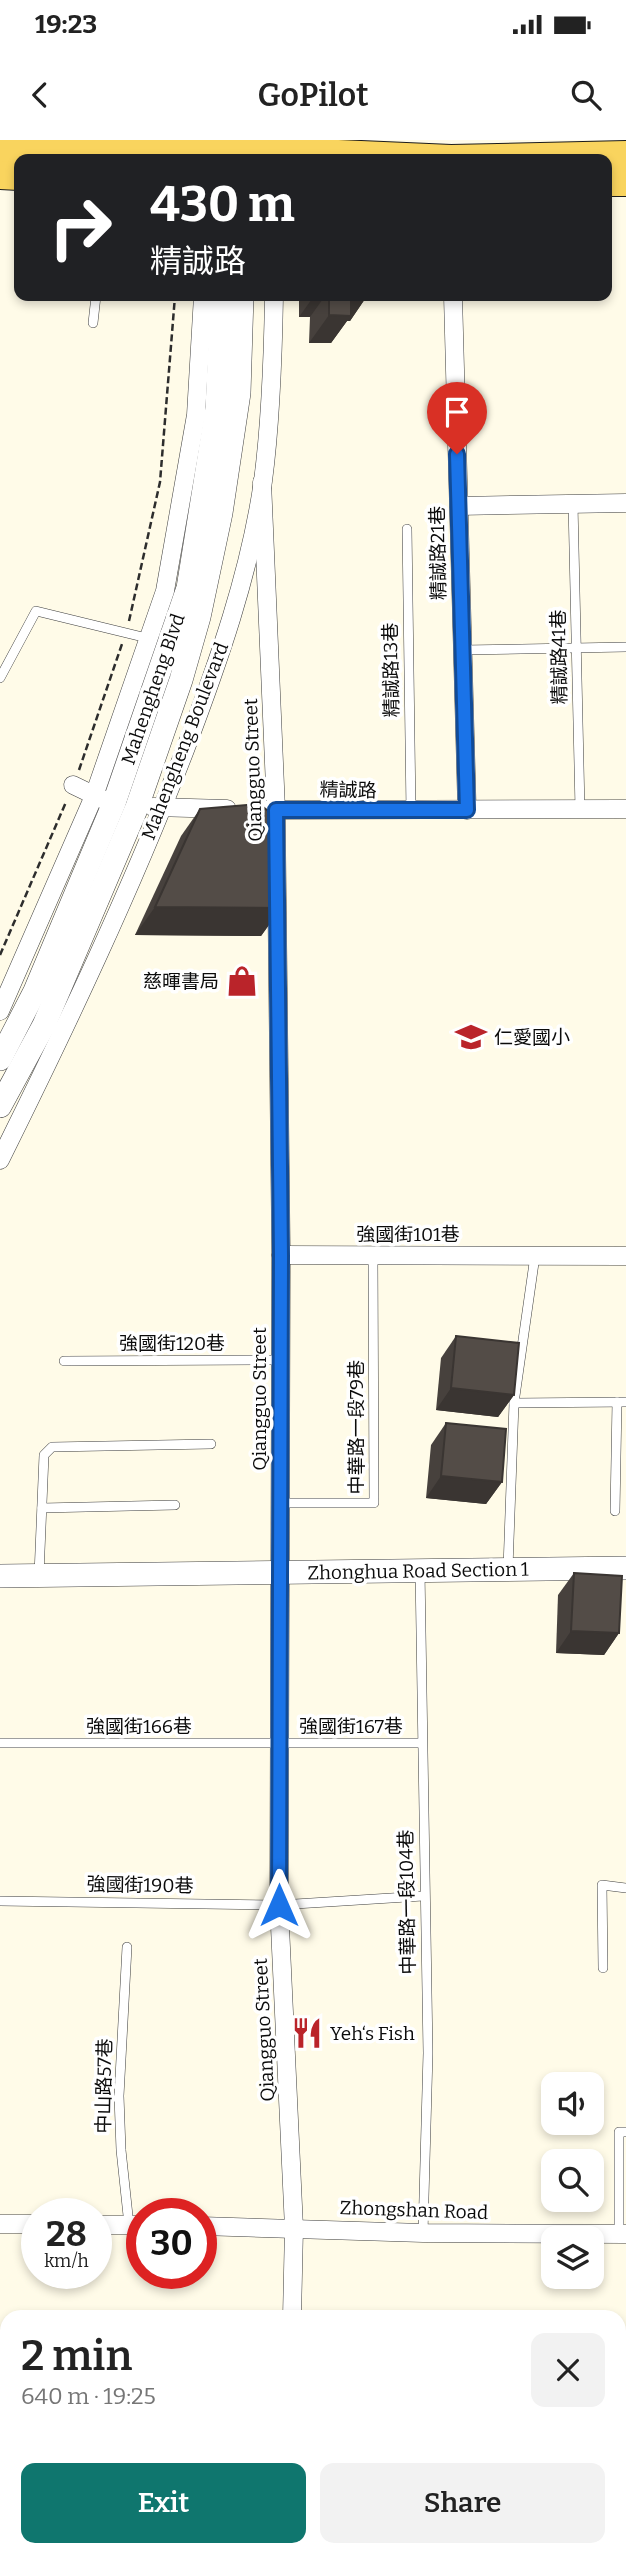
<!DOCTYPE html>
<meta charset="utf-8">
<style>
body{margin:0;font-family:Bitter,"Noto Sans TC",serif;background:#f2f2f2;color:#222;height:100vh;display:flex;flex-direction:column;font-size:26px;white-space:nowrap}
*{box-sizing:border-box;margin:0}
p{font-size:23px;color:#767676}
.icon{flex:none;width:38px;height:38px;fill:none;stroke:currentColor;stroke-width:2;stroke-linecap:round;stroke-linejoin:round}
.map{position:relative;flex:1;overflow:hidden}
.drawer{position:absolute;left:0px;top:2170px;width:626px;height:247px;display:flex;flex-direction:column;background:#fff;border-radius:21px 21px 0 0;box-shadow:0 4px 10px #0003}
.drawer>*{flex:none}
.top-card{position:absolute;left:14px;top:14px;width:598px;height:147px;border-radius:14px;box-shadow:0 4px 10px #0003;background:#202124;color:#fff;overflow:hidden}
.buttons{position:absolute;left:541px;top:1932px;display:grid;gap:14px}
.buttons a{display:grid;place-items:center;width:63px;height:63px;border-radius:14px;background:#fff;box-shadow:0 4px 10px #0003;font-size:35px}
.speed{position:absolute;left:21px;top:2058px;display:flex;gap:14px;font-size:35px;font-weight:700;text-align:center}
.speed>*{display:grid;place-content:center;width:91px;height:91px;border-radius:50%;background:#fff;box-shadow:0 4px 10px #0003;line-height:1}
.speed small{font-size:18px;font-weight:400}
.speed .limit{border:10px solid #d22;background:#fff;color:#111}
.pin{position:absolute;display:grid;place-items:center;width:60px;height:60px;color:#fff;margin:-72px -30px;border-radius:50% 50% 50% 0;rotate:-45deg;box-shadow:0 0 7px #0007}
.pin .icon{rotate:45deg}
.me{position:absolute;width:77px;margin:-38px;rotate:0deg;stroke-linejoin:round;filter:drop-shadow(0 0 5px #0008)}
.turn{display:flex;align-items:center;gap:24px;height:147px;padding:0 21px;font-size:32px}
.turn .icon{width:91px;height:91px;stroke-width:2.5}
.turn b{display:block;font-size:49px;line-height:60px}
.round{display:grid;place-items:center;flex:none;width:74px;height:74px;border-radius:14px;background:#f2f2f2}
.summary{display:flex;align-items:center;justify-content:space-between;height:119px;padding:0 21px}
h1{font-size:42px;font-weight:600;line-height:52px}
.primary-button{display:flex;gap:14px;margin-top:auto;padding:14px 21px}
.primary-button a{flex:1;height:80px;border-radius:14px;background:#0f766e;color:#fff;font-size:28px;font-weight:600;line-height:80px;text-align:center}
.primary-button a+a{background:#f2f2f2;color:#222}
.status{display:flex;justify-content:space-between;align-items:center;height:49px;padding:0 35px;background:#fff;direction:ltr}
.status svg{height:19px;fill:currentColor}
header{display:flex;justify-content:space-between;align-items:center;height:91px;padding:0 21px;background:#fff;font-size:32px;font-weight:600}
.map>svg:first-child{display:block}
</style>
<div class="status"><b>19:23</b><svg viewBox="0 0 49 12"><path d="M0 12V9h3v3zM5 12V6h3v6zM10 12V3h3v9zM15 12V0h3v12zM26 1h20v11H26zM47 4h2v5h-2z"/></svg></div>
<header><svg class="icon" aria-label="back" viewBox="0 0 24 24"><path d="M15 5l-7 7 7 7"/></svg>GoPilot<svg class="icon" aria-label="search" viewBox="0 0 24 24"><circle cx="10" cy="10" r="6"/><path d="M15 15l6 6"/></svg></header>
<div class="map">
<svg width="626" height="2416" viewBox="0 0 626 2416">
<rect width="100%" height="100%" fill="#fffbe8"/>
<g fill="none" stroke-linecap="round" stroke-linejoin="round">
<defs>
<g id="service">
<polyline points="93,183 96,156"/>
<polyline points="573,364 580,669"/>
<polyline points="407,389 411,671"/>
<polyline points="463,510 626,507"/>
<polyline points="0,538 36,471 151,499"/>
<polyline points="64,1221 280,1220"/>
<polyline points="514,1263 626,1262"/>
<polyline points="279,1363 374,1363 373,1115"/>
<polyline points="42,1368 175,1365"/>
<polyline points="615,1371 617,1262"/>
<polyline points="508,1428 514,1263 535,1116"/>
<polyline points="420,1431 428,1913 423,2093"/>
<polyline points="39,1435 44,1315 52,1307 211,1304"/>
<polyline points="0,1603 422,1603"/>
<polyline points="0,1761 279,1765 423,1756"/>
<polyline points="127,1807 119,1956 121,2010 129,2085"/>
<polyline points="603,1828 602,1745 626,1748"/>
<polyline points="619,2094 619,1992 626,1992"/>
<polyline points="0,2247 7,2247"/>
</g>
<g id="minor">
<polyline points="453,156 467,670"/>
<polyline points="262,342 276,670 281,1115 279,1765 294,2088 292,2177"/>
<polyline points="459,366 626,363"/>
<polyline points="73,645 102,659"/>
<polyline points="153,667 227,669"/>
<polyline points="265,670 626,669"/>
<polyline points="0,871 94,656 165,451 196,275 203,156"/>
<path d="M0,1020C67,885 131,750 185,610C218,523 250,433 263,341C271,280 273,217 274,156"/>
<polyline points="281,1115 626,1116"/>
<polyline points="0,2084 37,2084"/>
<polyline points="96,2085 142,2085"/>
<polyline points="201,2086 423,2093 626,2094"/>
<polyline points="292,2410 292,2416"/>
</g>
<g id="tertiary">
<polyline points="0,919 35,851 114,663 188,448 217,268 222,156"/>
<polyline points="0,966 44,885 137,667 181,540 199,477 221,373 239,253 242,156"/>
<polyline points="0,1436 626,1428"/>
</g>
<g id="primary">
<polyline points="0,9 248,10 451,19 626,15"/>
<polyline points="0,35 19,36"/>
<polyline points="607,42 626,42"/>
</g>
</defs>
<use href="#service" stroke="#3e3e3e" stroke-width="10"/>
<use href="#minor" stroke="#3e3e3e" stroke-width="19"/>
<use href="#tertiary" stroke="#3e3e3e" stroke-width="24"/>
<use href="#primary" stroke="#1c1c1c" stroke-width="30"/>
<g stroke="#2d2d2d" stroke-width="2.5" stroke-dasharray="7 3.5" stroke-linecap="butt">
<polyline points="129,481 160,342 175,156"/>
<polyline points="79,630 122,504"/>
<polyline points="0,815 66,662"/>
</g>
<use href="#service" stroke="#fff" stroke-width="9"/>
<use href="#minor" stroke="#fff" stroke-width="18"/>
<use href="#tertiary" stroke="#fff" stroke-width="23"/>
<use href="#primary" stroke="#f9d45e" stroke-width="28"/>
</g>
<g fill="#47413d">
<polygon points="299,156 367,156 350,181 347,181 331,203 309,203 310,177 299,177"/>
<polygon points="200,669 281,768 261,796 135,795 181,696"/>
<polygon points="456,1196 514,1255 498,1277 436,1270 441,1218"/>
<polygon points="446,1283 502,1342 486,1364 426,1358 431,1305"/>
<polygon points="574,1433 619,1493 604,1515 556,1513 558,1455"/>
</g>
<g fill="#3a3532">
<polygon points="314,156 325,156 310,177 299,177"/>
<polygon points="349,156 367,156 350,181 347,181 331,203 309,203 329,175"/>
<polygon points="155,767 281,768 261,796 135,795"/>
<polygon points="451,1248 514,1255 498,1277 436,1270"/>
<polygon points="441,1336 502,1342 486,1364 426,1358"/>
<polygon points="571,1491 619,1493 604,1515 556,1513"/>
</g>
<g fill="#534c47" stroke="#3a3532" stroke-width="2">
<polygon points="329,156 351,156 351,176 329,175"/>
<polygon points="259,664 275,676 281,768 155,767 200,669"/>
<polygon points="456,1196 519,1203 514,1255 451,1248"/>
<polygon points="446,1283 506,1289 502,1342 441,1336"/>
<polygon points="574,1433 622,1436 619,1493 571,1491"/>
</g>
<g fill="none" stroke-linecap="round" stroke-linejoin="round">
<defs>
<polyline id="route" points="279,1765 281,1115 276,670 467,670 457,314"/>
</defs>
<use href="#route" stroke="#114b97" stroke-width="18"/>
<use href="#route" stroke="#1a73e8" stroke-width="12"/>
</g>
<defs>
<symbol id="shop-bare" viewBox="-9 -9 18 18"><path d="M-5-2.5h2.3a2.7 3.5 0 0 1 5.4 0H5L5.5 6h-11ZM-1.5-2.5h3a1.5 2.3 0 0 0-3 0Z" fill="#ba242a" stroke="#fff" stroke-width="2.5" paint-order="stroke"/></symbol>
<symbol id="school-bare" viewBox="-9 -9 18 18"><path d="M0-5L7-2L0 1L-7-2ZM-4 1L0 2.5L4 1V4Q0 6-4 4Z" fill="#ba242a" stroke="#fff" stroke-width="2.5" paint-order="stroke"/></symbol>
<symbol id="restaurant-bare" viewBox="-9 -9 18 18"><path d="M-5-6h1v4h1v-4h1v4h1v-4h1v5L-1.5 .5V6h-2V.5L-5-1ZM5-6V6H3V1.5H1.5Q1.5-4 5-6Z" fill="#ba242a" stroke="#fff" stroke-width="2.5" paint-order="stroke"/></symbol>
</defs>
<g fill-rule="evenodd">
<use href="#shop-bare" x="220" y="819" width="44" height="44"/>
<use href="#school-bare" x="449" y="875" width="44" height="44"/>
<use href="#restaurant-bare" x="285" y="1871" width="44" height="44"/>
</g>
<g text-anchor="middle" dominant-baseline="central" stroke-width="7" stroke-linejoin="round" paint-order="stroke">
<g font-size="19" fill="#0b0b0b" stroke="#fff">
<text transform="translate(438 413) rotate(-91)">精誠路21巷</text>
<text transform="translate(559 517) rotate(-91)">精誠路41巷</text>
<text transform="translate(391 530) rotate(-91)">精誠路13巷</text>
<text transform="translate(153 549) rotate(-71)">Mahengheng Blvd</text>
<text transform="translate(185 601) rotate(-69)">Mahengheng Boulevard</text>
<text transform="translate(253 630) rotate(-92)">Qiangguo Street</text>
<text transform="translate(348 650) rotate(1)">精誠路</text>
<text x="408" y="1094">強國街101巷</text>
<text x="172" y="1203">強國街120巷</text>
<text transform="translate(259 1259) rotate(-90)">Qiangguo Street</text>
<text transform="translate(356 1287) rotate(-90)">中華路一段79巷</text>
<text transform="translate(418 1431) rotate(-1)">Zhonghua Road Section 1</text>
<text x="139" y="1586">強國街166巷</text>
<text x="351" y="1586">強國街167巷</text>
<text transform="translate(140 1745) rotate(1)">強國街190巷</text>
<text transform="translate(407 1762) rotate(-91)">中華路一段104巷</text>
<text transform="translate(264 1890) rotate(-93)">Qiangguo Street</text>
<text transform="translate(104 1946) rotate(-89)">中山路57巷</text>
<text transform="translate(414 2070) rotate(2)">Zhongshan Road</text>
</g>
<g font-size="19" fill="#0b0b0b" stroke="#fff" text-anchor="start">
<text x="219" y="841" text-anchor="end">慈暉書局</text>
<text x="494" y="897">仁愛國小</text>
<text x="330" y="1893">Yeh‘s Fish</text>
</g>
</g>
</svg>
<div class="buttons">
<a><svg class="icon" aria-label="sound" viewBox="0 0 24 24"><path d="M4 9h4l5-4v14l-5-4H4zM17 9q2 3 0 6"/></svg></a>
<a><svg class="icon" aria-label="search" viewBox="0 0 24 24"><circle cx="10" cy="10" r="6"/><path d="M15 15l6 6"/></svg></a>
<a><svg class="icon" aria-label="layers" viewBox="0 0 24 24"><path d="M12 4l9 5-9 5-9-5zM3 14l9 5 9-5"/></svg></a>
</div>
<div class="speed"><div>28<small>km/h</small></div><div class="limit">30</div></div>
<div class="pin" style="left:457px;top:314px;background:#d93025"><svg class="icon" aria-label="arrive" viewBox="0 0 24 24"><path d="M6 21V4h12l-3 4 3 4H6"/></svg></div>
<svg class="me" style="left:279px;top:1765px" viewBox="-20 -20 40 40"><path d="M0-17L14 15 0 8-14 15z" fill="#1a73e8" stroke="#fff" stroke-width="4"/></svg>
<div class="top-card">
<div class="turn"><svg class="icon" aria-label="right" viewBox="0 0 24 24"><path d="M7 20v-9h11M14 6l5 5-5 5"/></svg><div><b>430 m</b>精誠路</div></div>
</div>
<section class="drawer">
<div class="summary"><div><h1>2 min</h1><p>640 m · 19:25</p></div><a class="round"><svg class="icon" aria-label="close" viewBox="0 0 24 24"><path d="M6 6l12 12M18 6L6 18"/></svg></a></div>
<div class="primary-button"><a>Exit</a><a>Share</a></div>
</section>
</div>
